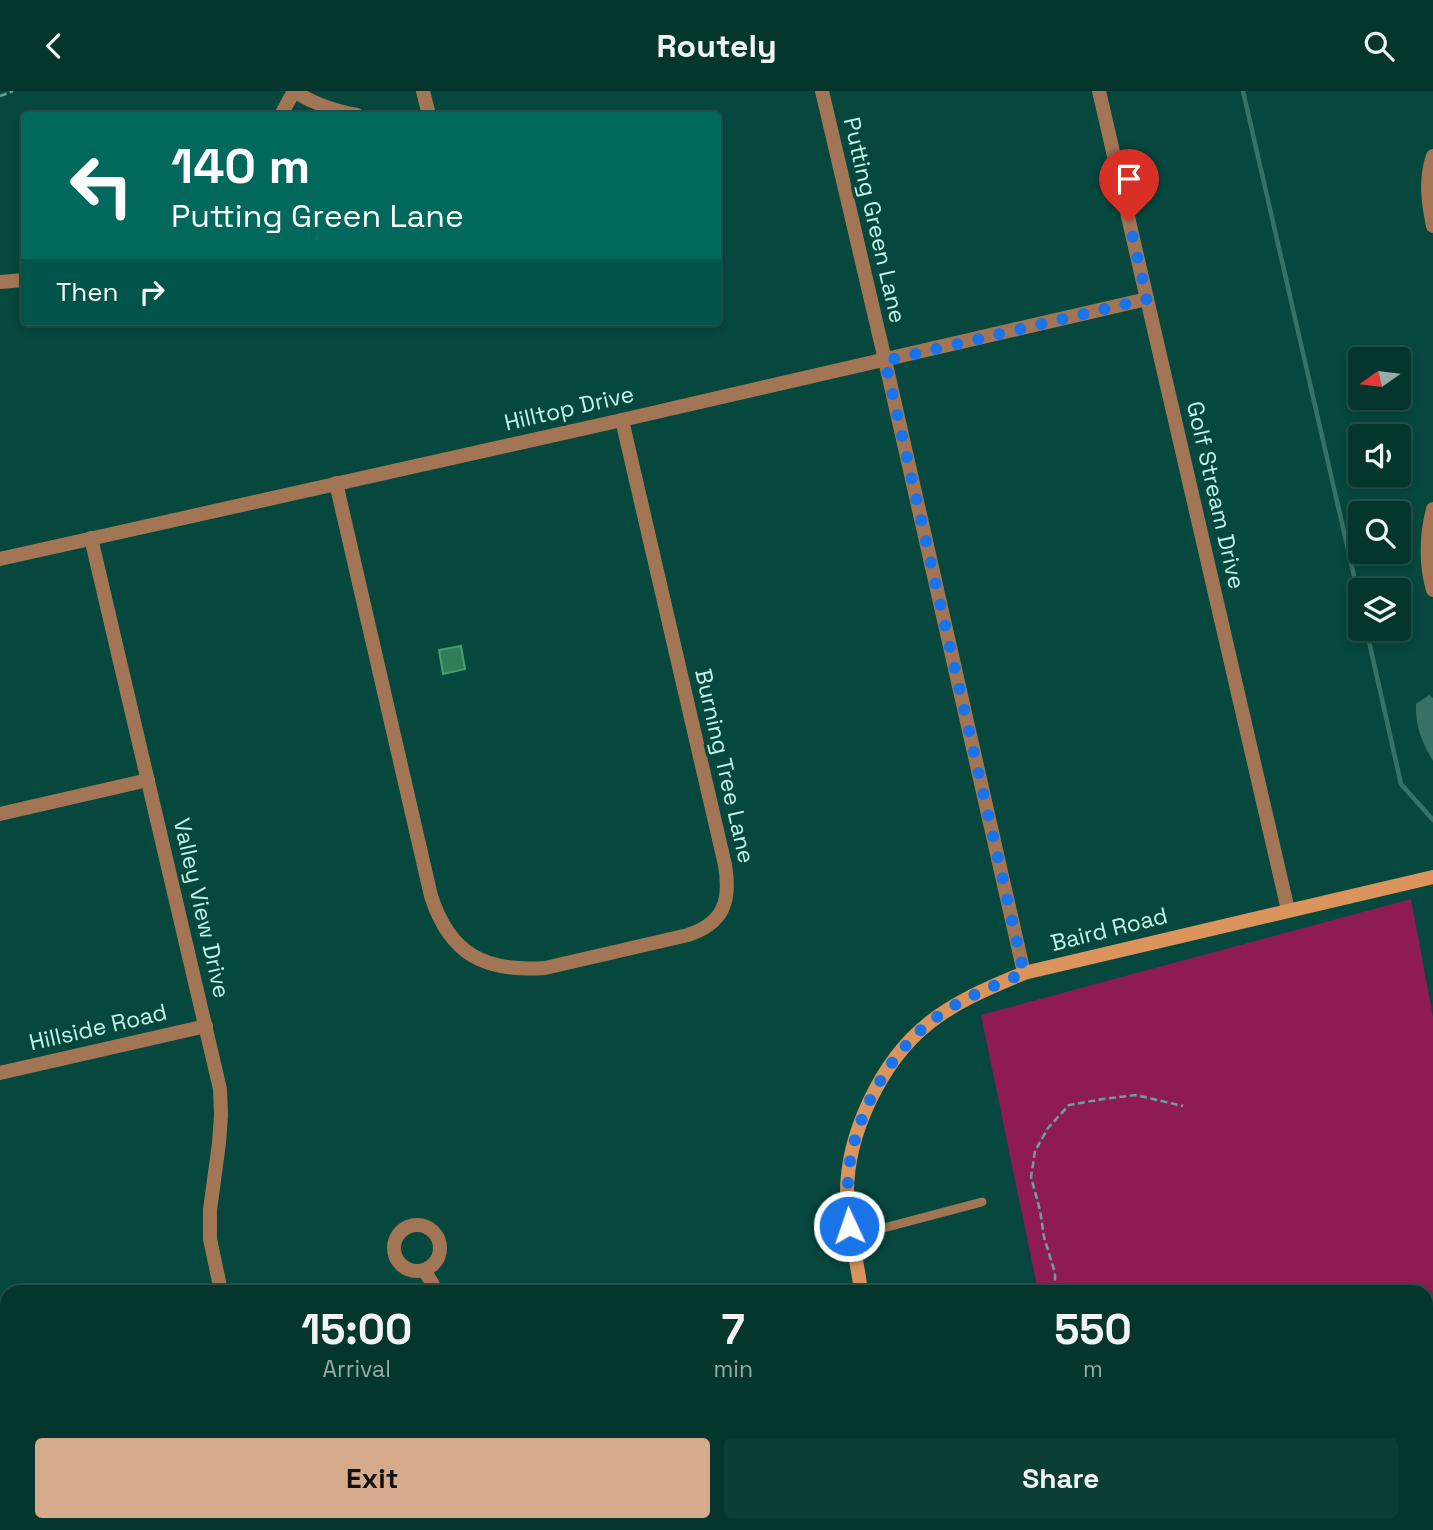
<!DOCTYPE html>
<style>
body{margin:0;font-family:"Space Grotesk",sans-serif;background:#0d3e36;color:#f1f3f6;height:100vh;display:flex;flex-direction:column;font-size:26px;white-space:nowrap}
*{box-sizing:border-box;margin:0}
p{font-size:23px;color:#97abaa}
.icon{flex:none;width:38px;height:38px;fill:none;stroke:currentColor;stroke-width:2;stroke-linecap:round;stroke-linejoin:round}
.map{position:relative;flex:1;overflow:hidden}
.sheet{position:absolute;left:0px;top:1194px;width:1433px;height:247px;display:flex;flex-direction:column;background:#04362e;border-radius:21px 21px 0 0;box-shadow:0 4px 10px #0003,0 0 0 2px #25504a}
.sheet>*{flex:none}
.hud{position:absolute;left:21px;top:21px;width:700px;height:214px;border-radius:7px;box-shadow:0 4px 10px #0003,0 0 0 2px #25504a;background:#00695c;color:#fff;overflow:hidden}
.needle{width:46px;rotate:256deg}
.controls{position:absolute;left:1348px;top:256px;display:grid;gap:14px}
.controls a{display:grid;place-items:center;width:63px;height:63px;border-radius:7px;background:#04362e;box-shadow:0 4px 10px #0003,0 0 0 2px #25504a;font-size:35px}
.pin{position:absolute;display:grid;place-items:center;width:60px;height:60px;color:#fff;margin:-72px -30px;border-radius:50% 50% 50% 0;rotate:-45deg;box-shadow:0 0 7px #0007}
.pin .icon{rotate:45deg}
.me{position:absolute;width:77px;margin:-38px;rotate:357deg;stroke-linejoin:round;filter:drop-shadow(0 0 5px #0008)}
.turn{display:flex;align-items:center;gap:24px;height:147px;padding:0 35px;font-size:32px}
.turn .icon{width:91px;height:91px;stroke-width:2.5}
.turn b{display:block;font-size:49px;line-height:60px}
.then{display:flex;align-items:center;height:66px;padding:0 35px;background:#0003;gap:14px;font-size:26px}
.eta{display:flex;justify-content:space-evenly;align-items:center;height:119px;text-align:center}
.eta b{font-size:42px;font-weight:700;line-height:49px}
.cta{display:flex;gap:14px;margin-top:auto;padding:14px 35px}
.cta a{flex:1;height:80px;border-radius:7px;background:#d6ab8b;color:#111;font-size:28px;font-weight:700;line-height:80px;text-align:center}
.cta a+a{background:#0d3e36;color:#f1f3f6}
header{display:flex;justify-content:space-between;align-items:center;height:91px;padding:0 35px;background:#04362e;font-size:32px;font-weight:700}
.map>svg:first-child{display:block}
</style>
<header><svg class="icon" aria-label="back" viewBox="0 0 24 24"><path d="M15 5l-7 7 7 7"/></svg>Routely<svg class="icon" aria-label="search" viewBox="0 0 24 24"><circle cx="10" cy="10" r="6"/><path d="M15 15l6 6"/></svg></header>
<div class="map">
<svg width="1433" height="1439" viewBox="0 0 1433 1439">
<rect width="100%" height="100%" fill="#06483e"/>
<polygon fill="#8f1c50" points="1411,808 1433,926 1433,1439 1071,1439 1070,1433 1426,1433 1426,1200 1038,1200 981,924"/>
<path fill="#377267" d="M1429,604L1433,607V670C1422,652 1415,634 1416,613Z"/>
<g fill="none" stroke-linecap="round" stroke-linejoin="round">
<g stroke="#377267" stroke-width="4.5">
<polyline points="1243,0 1360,511"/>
<polyline points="1366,537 1401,693 1433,729"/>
</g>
</g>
<polygon fill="#2f7e58" stroke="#489d72" stroke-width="2" points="461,555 465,578 443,583 439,559"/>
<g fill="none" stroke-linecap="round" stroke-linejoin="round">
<g stroke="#69a398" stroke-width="2.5" stroke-dasharray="7 3.5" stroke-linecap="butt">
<polyline points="0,5 13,0"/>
<polyline points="1055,1200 1055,1182 1044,1146 1040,1119 1031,1086 1035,1060 1048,1037 1069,1014 1103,1008 1136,1004 1183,1015"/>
<polyline points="1203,1200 1235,1197"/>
<polyline points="1128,1433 1131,1439"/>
<polyline points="1266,1433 1269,1439"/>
<polyline points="1365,1433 1370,1439"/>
</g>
<polyline stroke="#a27654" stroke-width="9" points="851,1144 876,1139 982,1111"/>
<g stroke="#a27654" stroke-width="14">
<path d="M293,0C315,13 333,20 357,24"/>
<polyline points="423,0 429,24"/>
<polyline points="822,0 885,269 1024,882"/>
<polyline points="1099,0 1288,819"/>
<polyline points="281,24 294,0"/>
<path d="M1433,65C1425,88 1428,111 1433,135"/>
<polyline points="0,191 24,189"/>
<path d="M336,392L431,805C450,864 485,881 545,877L688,844C724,832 731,810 725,774L622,329"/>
<path d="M1433,418C1426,446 1425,471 1433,499"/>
<polyline points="91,447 220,998 221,1024 219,1052 210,1119 210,1148 221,1200"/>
<polyline points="0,468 622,329 1147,208"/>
<polyline points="0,723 148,689"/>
<polyline points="0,982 206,935"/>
<circle cx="417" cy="1157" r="23"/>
<polyline points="424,1179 432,1192 435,1200"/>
<polyline points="0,1360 7,1391"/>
<polyline points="16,1433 18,1439"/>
<polyline points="794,1433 799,1439"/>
<polyline points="246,1439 246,1433"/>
</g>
<g stroke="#da945c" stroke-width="14">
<path d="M861,1200C857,1168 848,1138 847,1105C846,1044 881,970 929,932C958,909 991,896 1024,882L1433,786"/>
<polyline points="777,1439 783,1433"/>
</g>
</g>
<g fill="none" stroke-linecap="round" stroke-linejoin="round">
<path stroke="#1a73e8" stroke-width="12" stroke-dasharray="0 21.6" d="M849,1135C848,1112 846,1088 851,1065C861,1016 889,965 929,932C957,909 991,896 1024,882L885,270L1147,208L1129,130"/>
</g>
<g text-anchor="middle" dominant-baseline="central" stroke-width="7" stroke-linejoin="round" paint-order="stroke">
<g font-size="23" fill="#c2f4e8" stroke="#06483e">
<text transform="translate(875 129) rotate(77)">Putting Green Lane</text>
<text transform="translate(569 317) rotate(-13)">Hilltop Drive</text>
<text transform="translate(1216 404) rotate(77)">Golf Stream Drive</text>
<text transform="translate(725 675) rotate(77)">Burning Tree Lane</text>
<text transform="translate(202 817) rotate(77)">Valley View Drive</text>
<text transform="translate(1109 838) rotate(-14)">Baird Road</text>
<text transform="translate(98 936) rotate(-13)">Hillside Road</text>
</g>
</g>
</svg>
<div class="controls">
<a><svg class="needle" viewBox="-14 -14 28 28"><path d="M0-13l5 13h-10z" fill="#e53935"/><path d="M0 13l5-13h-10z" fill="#97abaa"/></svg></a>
<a><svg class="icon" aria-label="sound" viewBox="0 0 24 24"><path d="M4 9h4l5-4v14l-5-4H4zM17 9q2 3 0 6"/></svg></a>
<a><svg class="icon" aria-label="search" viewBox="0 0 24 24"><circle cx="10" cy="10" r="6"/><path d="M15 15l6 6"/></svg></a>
<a><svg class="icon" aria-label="layers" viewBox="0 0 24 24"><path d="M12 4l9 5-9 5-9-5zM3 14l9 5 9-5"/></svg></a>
</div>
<div class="pin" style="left:1129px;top:130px;background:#d93025"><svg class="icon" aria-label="arrive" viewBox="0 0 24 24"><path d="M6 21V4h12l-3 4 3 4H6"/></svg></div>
<svg class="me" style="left:849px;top:1135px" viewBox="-20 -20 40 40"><circle r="17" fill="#1a73e8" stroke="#fff" stroke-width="3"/><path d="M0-11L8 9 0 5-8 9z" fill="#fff"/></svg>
<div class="hud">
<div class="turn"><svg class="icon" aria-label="left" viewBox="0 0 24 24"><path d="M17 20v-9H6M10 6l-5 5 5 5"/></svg><div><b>140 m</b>Putting Green Lane</div></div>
<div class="then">Then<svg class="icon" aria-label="right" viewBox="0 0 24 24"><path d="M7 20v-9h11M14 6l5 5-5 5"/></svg></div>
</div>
<section class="sheet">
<div class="eta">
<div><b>15:00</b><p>Arrival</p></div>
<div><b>7</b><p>min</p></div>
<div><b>550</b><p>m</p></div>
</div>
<div class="cta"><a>Exit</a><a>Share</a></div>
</section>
</div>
